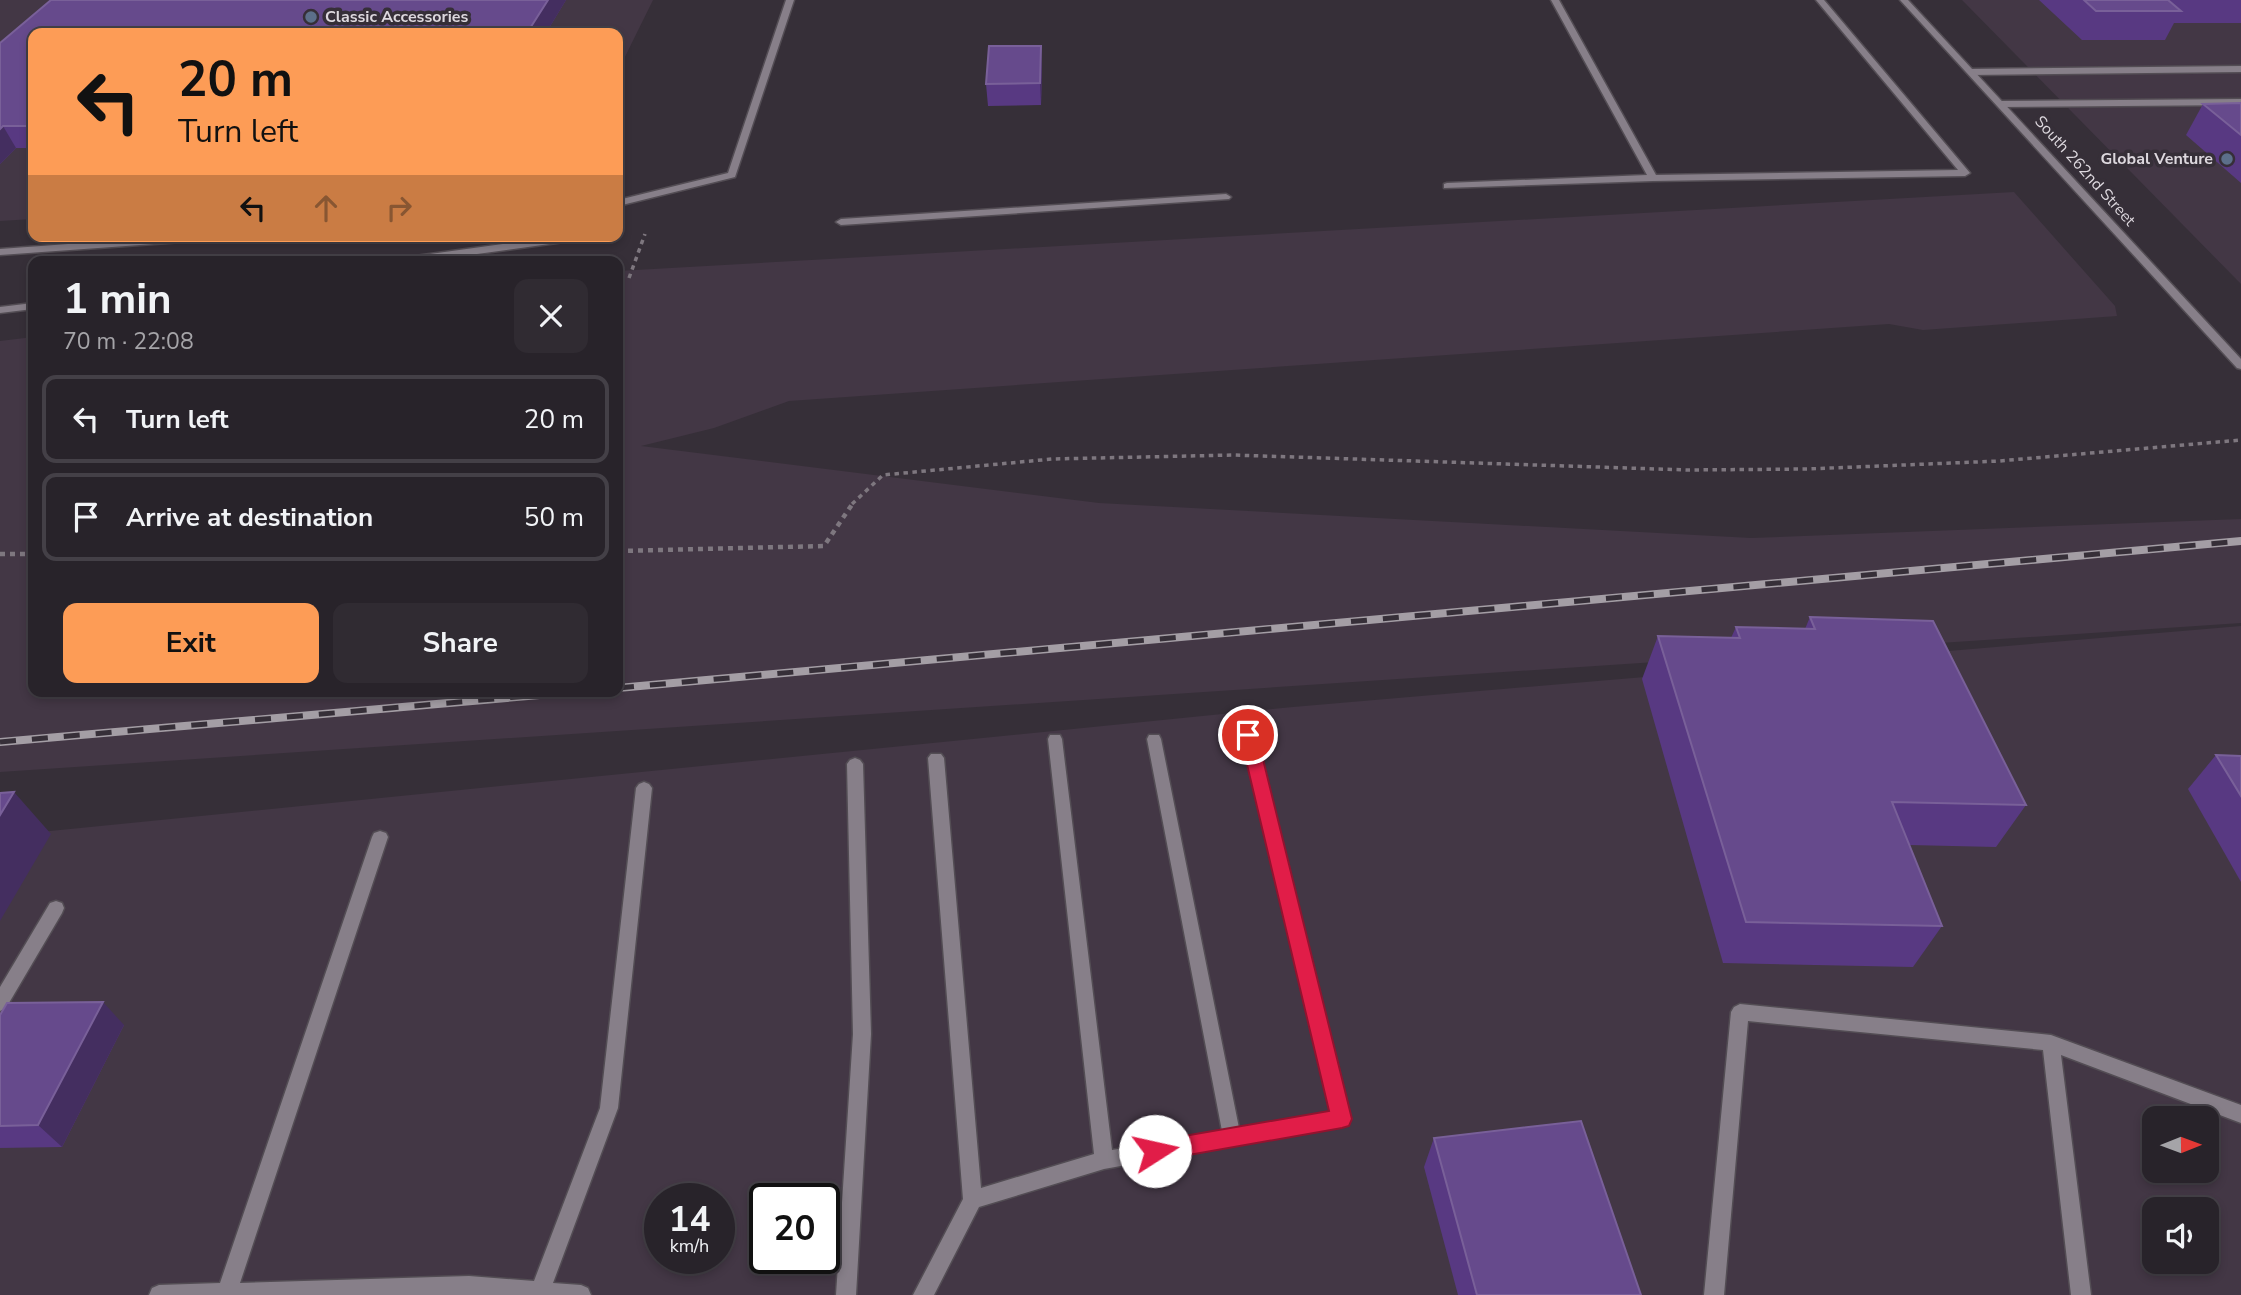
<!DOCTYPE html>
<meta charset="utf-8">
<style>
body{margin:0;font-family:"Nunito Sans",sans-serif;background:#302b32;color:#f1f3f6;height:100vh;display:flex;flex-direction:column;font-size:26px;white-space:nowrap}
*{box-sizing:border-box;margin:0}
p{font-size:23px;color:#a5a4a8}
.icon{flex:none;width:38px;height:38px;fill:none;stroke:currentColor;stroke-width:2;stroke-linecap:round;stroke-linejoin:round}
.map{position:relative;flex:1;overflow:hidden}
.side{position:absolute;left:28px;top:256px;width:595px;height:441px;display:flex;flex-direction:column;background:#28232a;border-radius:14px;box-shadow:0 4px 10px #0003,0 0 0 2px #444047}
.side>*{flex:none}
.hud{position:absolute;left:28px;top:28px;width:595px;height:214px;border-radius:14px;box-shadow:0 4px 10px #0003,0 0 0 2px #444047;background:#fd9c56;color:#111;overflow:hidden}
.needle{width:46px;rotate:89deg}
.buttons{position:absolute;left:2142px;top:1106px;display:grid;gap:14px}
.buttons a{display:grid;place-items:center;width:77px;height:77px;border-radius:14px;background:#28232a;box-shadow:0 4px 10px #0003,0 0 0 2px #444047;font-size:35px}
.speed{position:absolute;left:644px;top:1183px;display:flex;gap:14px;font-size:35px;font-weight:700;text-align:center}
.speed>*{display:grid;place-content:center;width:91px;height:91px;border-radius:50%;background:#28232a;box-shadow:0 4px 10px #0003,0 0 0 2px #444047;line-height:1}
.speed small{font-size:18px;font-weight:400}
.speed .limit{border:4px solid #111;border-radius:10px;background:#fff;color:#111}
.pin{position:absolute;display:grid;place-items:center;width:60px;height:60px;color:#fff;margin:-30px;border:4px solid #fff;border-radius:50%;box-shadow:0 2px 7px #0007}
.me{position:absolute;width:77px;margin:-38px;rotate:80deg;stroke-linejoin:round;filter:drop-shadow(0 0 5px #0008)}
.turn{display:flex;align-items:center;gap:24px;height:147px;padding:0 35px;font-size:32px}
.turn .icon{width:91px;height:91px;stroke-width:2.5}
.turn b{display:block;font-size:49px;line-height:60px}
.lanes{display:flex;align-items:center;height:66px;padding:0 35px;background:#0003;justify-content:center;gap:35px;direction:ltr}
.lanes .off{opacity:.35}
.round{display:grid;place-items:center;flex:none;width:74px;height:74px;border-radius:14px;background:#302b32}
.overview{display:flex;align-items:center;justify-content:space-between;height:119px;padding:0 35px}
h1{font-size:42px;font-weight:700;line-height:52px}
.cta{display:flex;gap:14px;margin-top:auto;padding:14px 35px}
.cta a{flex:1;height:80px;border-radius:14px;background:#fd9c56;color:#111;font-size:28px;font-weight:700;line-height:80px;text-align:center}
.cta a+a{background:#302b32;color:#f1f3f6}
ul{padding:0;list-style:none}
li{display:flex;align-items:center;gap:21px;height:88px;margin:0 14px 10px;padding:0 21px;border:4px solid #444047;border-radius:14px}
li div{flex:1}
li b{display:block;font-size:26px}
li em{font-style:normal}
.map>svg:first-child{display:block}
</style>
<div class="map">
<svg width="2241" height="1295" viewBox="0 0 2241 1295">
<rect width="100%" height="100%" fill="#362f38"/>
<g fill="#433745" fill-rule="evenodd">
<polygon points="0,0 653,0 618,71 618,33 33,33 33,219 0,221"/>
<polygon points="1962,0 2241,0 2241,284"/>
<polygon points="2014,192 2115,306 2117,316 1923,330 1889,324 789,401 714,428 641,446 1099,503 1751,538 2241,519 2241,623 0,772 0,341 33,337 33,691 618,691 618,271"/>
<path d="M2241,626V1295H0V836L1293,707ZM2154,1118H2207V1171H2154ZM660,1199H719V1258H660ZM765,1199H824V1258H765ZM2154,1209H2207V1262H2154Z"/>
</g>
<g fill="none" stroke-linecap="round" stroke-linejoin="round">
<defs>
<g id="lane">
<polygon points="786,0 794,0 735,177 618,206 618,200 728,173"/>
<polygon points="1551,0 1559,0 1656,175 1958,170 1816,0 1824,0 1970,173 1965,176 1653,181 1444,188 1444,184 1447,183 1647,175"/>
<polygon points="2241,66 2241,72 1971,75 1967,72 1971,69"/>
<polygon points="2241,99 2241,105 2002,107 1997,104 2002,101"/>
<polygon points="1226,194 1231,197 1229,199 841,225 836,222 841,219"/>
<polygon points="177,236 229,236 224,239 0,255 0,249"/>
<polygon points="561,236 591,236 586,239 426,261 396,261 401,258"/>
<polygon points="33,303 33,309 0,313 0,307"/>
<polygon points="1248,729 1253,731 1255,735 1351,1119 1348,1125 1104,1169 979,1207 934,1295 913,1295 963,1199 928,758 931,754 941,754 944,758 981,1188 1094,1154 1048,739 1050,735 1060,735 1062,739 1112,1150 1222,1131 1147,739 1149,735 1159,735 1161,739 1239,1128 1331,1112 1241,735 1243,731"/>
<polygon points="855,758 860,760 863,764 871,1034 856,1295 836,1295 853,1034 847,764 850,760"/>
<polygon points="644,782 649,784 652,788 618,1108 553,1283 581,1285 588,1288 591,1295 149,1295 152,1288 159,1285 220,1283 372,837 374,833 380,831 386,833 388,837 240,1283 469,1276 534,1281 600,1108 636,788 639,784"/>
<polygon points="56,901 62,903 64,908 62,913 6,1008 0,1011 0,987 50,903"/>
<polygon points="1740,1004 2051,1035 2241,1105 2241,1123 2061,1055 2091,1295 2071,1295 2043,1050 1748,1021 1724,1295 1704,1295 1731,1012 1734,1007"/>
</g>
<polygon id="street" points="1900,0 1908,0 2241,359 2241,369 2237,368"/>
</defs>
<use href="#lane" stroke="#534d54" stroke-width="3"/>
<use href="#street" stroke="#534d54" stroke-width="3"/>
<g stroke="#7e777f" stroke-width="3.5" stroke-dasharray="4.5 4.5" stroke-linecap="butt">
<polyline points="629,278 645,234"/>
<polyline points="852,504 883,475 1052,459 1233,455 1688,470 1807,469 1999,461 2241,440"/>
</g>
<g stroke="#7e777f" stroke-width="4.5" stroke-dasharray="5 5" stroke-linecap="butt">
<polyline points="618,551 824,546 853,503"/>
<polyline points="0,554 33,554"/>
</g>
<use href="#lane" fill="#877f89" fill-rule="evenodd"/>
<use href="#street" fill="#877f89" fill-rule="evenodd"/>
<defs>
<g id="rail">
<polyline points="618,688 2241,541"/>
<polyline points="0,742 586,691"/>
</g>
</defs>
<use href="#rail" stroke="#a49ea5" stroke-width="8"/>
<use href="#rail" stroke="#362f38" stroke-width="5" stroke-dasharray="16" stroke-linecap="butt"/>
</g>
<g fill="#583982">
<polygon points="51,0 566,0 546,33 33,33 33,148 16,148 0,164 0,43"/>
<polygon points="2039,0 2241,0 2241,23 2174,23 2165,40 2082,40"/>
<polygon points="1042,67 1041,105 988,106 986,84"/>
<polygon points="2241,103 2241,183 2186,135 2203,104"/>
<polygon points="1810,617 2026,805 1996,847 1909,845 1942,926 1913,967 1723,963 1642,679 1658,636 1731,638 1736,627 1805,629"/>
<polygon points="2216,755 2241,756 2241,882 2188,789"/>
<polygon points="0,1015 124,1025 62,1147 0,1148"/>
<polygon points="1434,1138 1641,1295 1458,1295 1424,1167"/>
</g>
<g fill="#442e60">
<polygon points="548,0 566,0 546,33 527,33"/>
<polygon points="1041,46 1042,67 1041,105 1040,83"/>
<polygon points="3,126 16,148 0,164 0,129"/>
<polygon points="14,792 51,834 0,921 0,815"/>
<polygon points="103,1002 124,1025 62,1147 38,1125"/>
</g>
<g fill="#664a8c" stroke="#796099" stroke-width="2">
<polygon points="51,0 548,0 527,33 33,33 33,126 3,126 0,129 0,43"/>
<polygon points="2084,0 2168,0 2181,11 2096,11"/>
<polygon points="989,46 1041,46 1040,83 986,84"/>
<polygon points="2241,103 2241,135 2203,104"/>
<polygon points="1810,617 1933,621 2026,805 1892,802 1942,926 1746,922 1658,636 1740,638 1736,627 1815,629"/>
<polygon points="2216,755 2241,756 2241,796"/>
<polygon points="14,792 0,815 0,793"/>
<polygon points="103,1002 38,1125 0,1126 0,1015 7,1003"/>
<polygon points="1581,1121 1641,1295 1477,1295 1434,1138"/>
</g>
<polygon fill="#e11d48" stroke="#92132f" stroke-width="2" points="1248,728 1254,730 1257,735 1352,1119 1349,1126 1342,1128 1155,1161 1147,1158 1144,1151 1147,1144 1155,1141 1329,1111 1240,735 1242,730"/>
<g fill="#5c6f8a" stroke="#362f38" stroke-width="2.5">
<circle cx="311" cy="17" r="7"/>
<circle cx="2227" cy="159" r="7"/>
</g>
<g text-anchor="middle" dominant-baseline="central" stroke-width="7" stroke-linejoin="round" paint-order="stroke">
<g font-size="16" font-weight="bold" fill="#ddd8de" stroke="#362f38" text-anchor="start">
<text x="325" y="17">Classic Accessories</text>
<text x="2213" y="159" text-anchor="end">Global Venture</text>
</g>
<g font-size="16" fill="#ddd8de" stroke="#362f38">
<text transform="translate(2085 171) rotate(48)">South 262nd Street</text>
</g>
</g>
</svg>
<div class="buttons">
<a><svg class="needle" viewBox="-14 -14 28 28"><path d="M0-13l5 13h-10z" fill="#e53935"/><path d="M0 13l5-13h-10z" fill="#a5a4a8"/></svg></a>
<a><svg class="icon" aria-label="sound" viewBox="0 0 24 24"><path d="M4 9h4l5-4v14l-5-4H4zM17 9q2 3 0 6"/></svg></a>
</div>
<div class="speed"><div>14<small>km/h</small></div><div class="limit">20</div></div>
<div class="pin" style="left:1248px;top:735px;background:#d93025"><svg class="icon" aria-label="arrive" viewBox="0 0 24 24"><path d="M6 21V4h12l-3 4 3 4H6"/></svg></div>
<svg class="me" style="left:1155px;top:1151px" viewBox="-20 -20 40 40"><circle r="19" fill="#fff"/><path d="M0-13L10 11 0 6-10 11z" fill="#e11d48"/></svg>
<div class="hud">
<div class="turn"><svg class="icon" aria-label="left" viewBox="0 0 24 24"><path d="M17 20v-9H6M10 6l-5 5 5 5"/></svg><div><b>20 m</b>Turn left</div></div>
<div class="lanes"><svg class="icon" aria-label="left" viewBox="0 0 24 24"><path d="M17 20v-9H6M10 6l-5 5 5 5"/></svg><svg class="icon off" aria-label="ahead" viewBox="0 0 24 24"><path d="M12 20V5M6 11l6-6 6 6"/></svg><svg class="icon off" aria-label="right" viewBox="0 0 24 24"><path d="M7 20v-9h11M14 6l5 5-5 5"/></svg></div>
</div>
<section class="side">
<div class="overview"><div><h1>1 min</h1><p>70 m · 22:08</p></div><a class="round"><svg class="icon" aria-label="close" viewBox="0 0 24 24"><path d="M6 6l12 12M18 6L6 18"/></svg></a></div>
<ul>
<li><svg class="icon" aria-label="left" viewBox="0 0 24 24"><path d="M17 20v-9H6M10 6l-5 5 5 5"/></svg><div><b>Turn left</b></div><em>20 m</em></li>
<li><svg class="icon" aria-label="arrive" viewBox="0 0 24 24"><path d="M6 21V4h12l-3 4 3 4H6"/></svg><div><b>Arrive at destination</b></div><em>50 m</em></li>
</ul>
<div class="cta"><a>Exit</a><a>Share</a></div>
</section>
</div>
